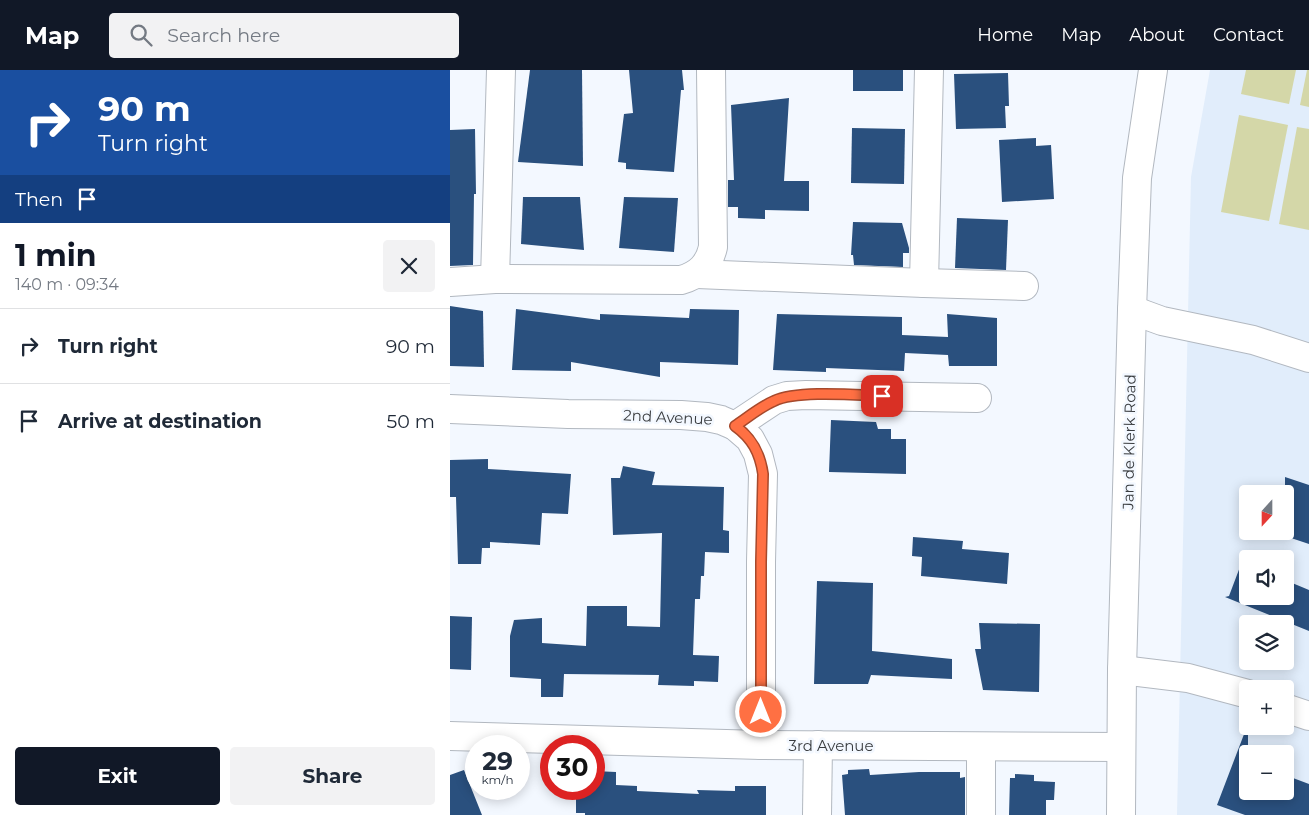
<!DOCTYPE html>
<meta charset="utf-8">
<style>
body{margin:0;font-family:Montserrat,sans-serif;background:#f2f2f3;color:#1f2937;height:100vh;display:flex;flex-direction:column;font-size:19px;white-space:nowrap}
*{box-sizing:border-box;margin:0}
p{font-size:16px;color:#747a83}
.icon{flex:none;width:28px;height:28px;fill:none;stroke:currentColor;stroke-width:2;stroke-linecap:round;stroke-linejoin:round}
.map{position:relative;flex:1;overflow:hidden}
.sheet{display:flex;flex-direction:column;background:#fff;width:450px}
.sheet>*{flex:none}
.guide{background:#1a4fa0;color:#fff;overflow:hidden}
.needle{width:32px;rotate:201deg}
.fabs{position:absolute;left:789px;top:415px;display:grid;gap:10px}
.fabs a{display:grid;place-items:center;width:55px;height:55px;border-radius:5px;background:#fff;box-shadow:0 2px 12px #0003;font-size:25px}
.speed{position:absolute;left:15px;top:665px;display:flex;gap:10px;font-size:25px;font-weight:700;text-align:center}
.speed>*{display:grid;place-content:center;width:65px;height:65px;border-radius:50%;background:#fff;box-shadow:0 2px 12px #0003;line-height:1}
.speed small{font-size:12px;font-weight:400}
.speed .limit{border:8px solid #d22;background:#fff;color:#111}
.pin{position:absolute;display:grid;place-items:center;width:42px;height:42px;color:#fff;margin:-21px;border-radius:10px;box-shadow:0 2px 8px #0006}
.me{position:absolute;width:55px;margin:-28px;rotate:0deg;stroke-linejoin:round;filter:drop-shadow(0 0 4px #0008)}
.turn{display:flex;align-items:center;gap:18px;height:105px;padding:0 15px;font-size:22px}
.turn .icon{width:65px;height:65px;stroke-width:2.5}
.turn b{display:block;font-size:35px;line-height:42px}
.then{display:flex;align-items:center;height:48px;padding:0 15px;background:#0003;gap:10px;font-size:19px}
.round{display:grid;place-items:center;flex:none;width:52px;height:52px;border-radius:5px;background:#f2f2f3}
.headline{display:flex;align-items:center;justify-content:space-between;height:85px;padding:0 15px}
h1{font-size:30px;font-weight:700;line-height:38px;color:#111827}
.action{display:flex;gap:10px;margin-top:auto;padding:10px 15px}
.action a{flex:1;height:58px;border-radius:5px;background:#111827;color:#fff;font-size:20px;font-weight:700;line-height:58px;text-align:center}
.action a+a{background:#f2f2f3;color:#1f2937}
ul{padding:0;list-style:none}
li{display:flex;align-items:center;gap:15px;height:75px;padding:0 15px;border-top:1px solid #e0e1e3}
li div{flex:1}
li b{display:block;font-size:19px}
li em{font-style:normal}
header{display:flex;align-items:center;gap:30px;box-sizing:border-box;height:70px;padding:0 25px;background:#111827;color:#fff}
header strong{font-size:24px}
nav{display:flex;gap:28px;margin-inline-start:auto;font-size:18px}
.search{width:350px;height:45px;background:#f2f2f3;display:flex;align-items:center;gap:12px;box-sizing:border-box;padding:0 18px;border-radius:5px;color:#747a83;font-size:19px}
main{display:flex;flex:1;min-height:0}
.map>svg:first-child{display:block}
</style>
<header>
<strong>Map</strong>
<div class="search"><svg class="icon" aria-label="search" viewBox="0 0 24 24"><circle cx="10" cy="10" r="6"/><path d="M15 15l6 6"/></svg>Search here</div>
<nav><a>Home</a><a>Map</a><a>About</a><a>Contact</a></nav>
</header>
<main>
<section class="sheet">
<div class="guide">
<div class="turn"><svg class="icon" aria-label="right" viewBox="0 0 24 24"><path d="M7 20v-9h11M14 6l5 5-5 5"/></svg><div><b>90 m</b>Turn right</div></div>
<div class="then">Then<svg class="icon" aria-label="arrive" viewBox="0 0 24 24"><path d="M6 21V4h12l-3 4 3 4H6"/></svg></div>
</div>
<div class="headline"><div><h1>1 min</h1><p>140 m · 09:34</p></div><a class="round"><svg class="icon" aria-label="close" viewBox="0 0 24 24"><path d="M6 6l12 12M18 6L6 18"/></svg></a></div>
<ul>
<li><svg class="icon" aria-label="right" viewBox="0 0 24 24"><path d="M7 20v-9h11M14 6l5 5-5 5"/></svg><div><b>Turn right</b></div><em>90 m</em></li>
<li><svg class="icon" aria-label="arrive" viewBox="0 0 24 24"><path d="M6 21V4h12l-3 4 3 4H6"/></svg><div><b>Arrive at destination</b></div><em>50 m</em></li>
</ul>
<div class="action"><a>Exit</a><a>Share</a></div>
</section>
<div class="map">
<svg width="859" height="745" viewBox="0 0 859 745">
<rect width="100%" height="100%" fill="#f3f8ff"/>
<path fill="#e1edfb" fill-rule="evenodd" d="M760,0H859V745H727L741,107ZM798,424H835V461H798ZM798,489H835V526H798ZM798,554H835V591H798ZM798,619H835V656H798ZM798,684H835V721H798Z"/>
<g fill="#d4d7a8">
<polygon points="796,0 846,0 839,34 791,24"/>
<polygon points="857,0 859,0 859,37 850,35"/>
<polygon points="789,45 838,55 819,151 771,142"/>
<polygon points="847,57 859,59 859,160 829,154"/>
</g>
<g fill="#2a507e">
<polygon points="80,0 132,0 133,96 68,92"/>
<polygon points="179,0 232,0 234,20 231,20 224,102 176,99 176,93 168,92 174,44 183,43"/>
<rect x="403" y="0" width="50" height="21"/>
<polygon points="558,3 559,36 555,36 556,58 506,59 504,4"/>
<polygon points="339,28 334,111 359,111 359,141 315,140 315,149 288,148 288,137 278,137 278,110 284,110 281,35"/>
<polygon points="402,58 455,59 454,114 401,113"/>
<polygon points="25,59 26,124 24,124 23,195 0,196 0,60"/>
<polygon points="586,68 586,76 601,75 604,129 552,132 549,70"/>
<polygon points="73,127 130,127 134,180 71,174"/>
<polygon points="174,127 228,128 224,182 169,178"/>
<polygon points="507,148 558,150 556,200 505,198"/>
<polygon points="403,152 452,153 459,178 459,183 453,183 453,197 404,195 403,185 401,185"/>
<polygon points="0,236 33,241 34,297 0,296"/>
<polygon points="66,239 150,250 150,244 239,248 240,239 289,240 288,295 210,292 210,307 121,292 121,301 62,300"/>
<polygon points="327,244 452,247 452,265 498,267 497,244 547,248 547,296 499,296 498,285 455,283 454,301 376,298 376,302 323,300"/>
<polygon points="381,350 426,352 428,359 441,359 441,369 456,369 456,404 379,402"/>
<polygon points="38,389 38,399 121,404 118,444 92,443 90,475 40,472 40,478 32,478 31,494 8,494 6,427 0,427 0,390"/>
<polygon points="173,396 205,402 202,415 274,417 273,460 279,461 279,483 255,482 254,506 251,506 250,529 245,529 243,585 269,586 268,612 244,611 244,616 208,615 209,605 114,604 113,627 91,627 91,609 60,607 60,566 64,550 92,548 92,573 136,576 137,536 177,536 177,556 210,557 212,463 163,465 161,408 170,408"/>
<polygon points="835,407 859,415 859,474 835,466"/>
<polygon points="463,467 513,471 512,479 559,483 557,514 471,506 472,487 462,486"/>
<polygon points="796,481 798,526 835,526 835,510 859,520 859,561 775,527 779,526"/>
<polygon points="367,511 423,513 422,581 502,589 502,609 421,605 418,614 364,614"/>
<polygon points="0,546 22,547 21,600 0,599"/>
<polygon points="529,553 590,554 589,622 533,620 525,579 531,579"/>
<polygon points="796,659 798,659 798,721 835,721 835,705 859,714 859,745 795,745 767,735"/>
<polygon points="419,699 420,705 469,702 510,702 510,708 515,707 515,745 395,745 392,705 398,704 398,700"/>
<polygon points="14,700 32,745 0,745 0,705"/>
<polygon points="144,701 166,702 166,715 187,716 187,721 249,724 247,720 285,721 285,716 316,716 316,745 135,745 135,743 126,743 126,722 135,723 135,719 144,719"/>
<polygon points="565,704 584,705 584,711 605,712 604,730 596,730 596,745 559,745 560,708 565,708"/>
</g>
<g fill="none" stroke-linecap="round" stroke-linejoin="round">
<defs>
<g id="minor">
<polyline points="247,204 474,213 574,216"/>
<polyline points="45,209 51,0"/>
<path d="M0,212L45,209L231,210C249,205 259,195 263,177L261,0"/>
<polyline points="474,213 479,0"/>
<polyline points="682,240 712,251 803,270 859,288"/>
<polyline points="0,339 118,344 231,345 257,347 271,350 285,356 300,369 308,384 313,404 311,492 311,675"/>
<polyline points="285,356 324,330 337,326 356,325 527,328"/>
<polyline points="672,600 738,608 798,624"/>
<polyline points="835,638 859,646"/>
<polyline points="0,666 311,675 671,677"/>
<polyline points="367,745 368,675"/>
<polyline points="531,745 531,677"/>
<polyline points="671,745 672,600 682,240 687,108 703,0"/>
</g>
</defs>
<use href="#minor" stroke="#b2b8c0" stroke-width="30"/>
<use href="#minor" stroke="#fff" stroke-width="28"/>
</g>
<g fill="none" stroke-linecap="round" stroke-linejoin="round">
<defs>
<path id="route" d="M311,642V492L313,404C310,383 302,368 285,356C297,348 310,337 324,331C347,320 405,325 432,326"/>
</defs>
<use href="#route" stroke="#a6492c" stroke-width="12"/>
<use href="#route" stroke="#ff7043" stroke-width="9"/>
</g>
<g text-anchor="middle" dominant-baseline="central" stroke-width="5" stroke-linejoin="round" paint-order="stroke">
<g font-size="15" fill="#3a3d40" stroke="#f3f8ff">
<text transform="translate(218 347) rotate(3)">2nd Avenue</text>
<text transform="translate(679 372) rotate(-89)">Jan de Klerk Road</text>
<text x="381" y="675">3rd Avenue</text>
</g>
</g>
</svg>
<div class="fabs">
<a><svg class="needle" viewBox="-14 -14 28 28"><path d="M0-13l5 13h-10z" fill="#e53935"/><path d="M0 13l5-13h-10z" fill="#747a83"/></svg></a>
<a><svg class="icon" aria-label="sound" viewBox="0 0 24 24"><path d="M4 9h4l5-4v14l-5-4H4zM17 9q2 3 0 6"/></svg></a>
<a><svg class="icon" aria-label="layers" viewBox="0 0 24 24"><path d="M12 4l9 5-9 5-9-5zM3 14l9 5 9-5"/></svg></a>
<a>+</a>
<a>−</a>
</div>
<div class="speed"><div>29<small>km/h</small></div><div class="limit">30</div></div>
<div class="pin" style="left:432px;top:326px;background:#d93025"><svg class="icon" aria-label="arrive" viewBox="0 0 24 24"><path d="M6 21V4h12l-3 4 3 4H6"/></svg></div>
<svg class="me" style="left:311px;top:642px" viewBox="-20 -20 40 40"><circle r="17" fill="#ff7043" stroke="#fff" stroke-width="3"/><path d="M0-11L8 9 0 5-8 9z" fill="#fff"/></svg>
</div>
</main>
